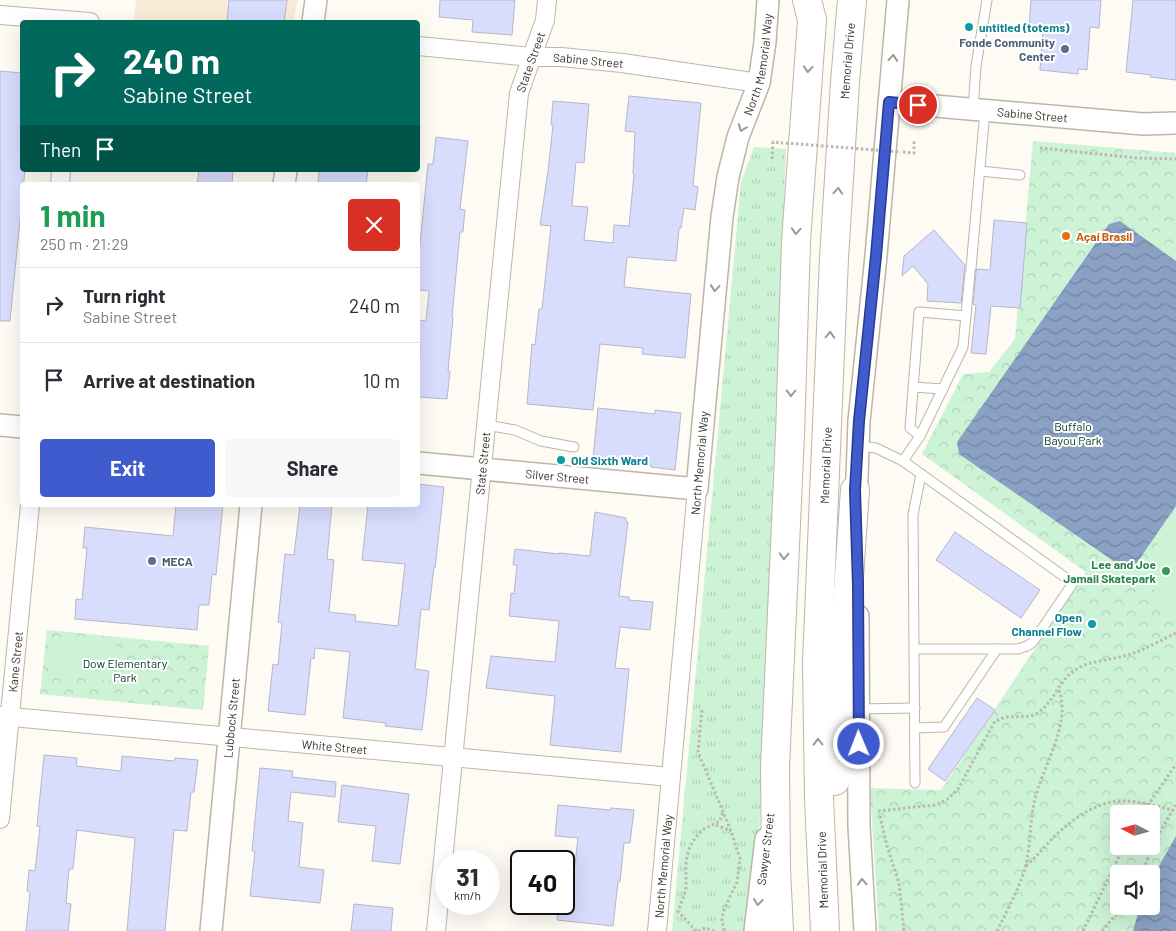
<!DOCTYPE html>
<meta charset="utf-8">
<style>
body{margin:0;font-family:Barlow,sans-serif;background:#f7f7f7;color:#2b2b33;height:100vh;display:flex;flex-direction:column;font-size:19px;white-space:nowrap}
*{box-sizing:border-box;margin:0}
p{font-size:16px;color:#7c7c81}
.icon{flex:none;width:28px;height:28px;fill:none;stroke:currentColor;stroke-width:2;stroke-linecap:round;stroke-linejoin:round}
.map{position:relative;flex:1;overflow:hidden}
.sheet{position:absolute;left:20px;top:182px;width:400px;height:325px;display:flex;flex-direction:column;background:#fff;border-radius:5px;box-shadow:0 5px 20px #0002}
.sheet>*{flex:none}
.guide{position:absolute;left:20px;top:20px;width:400px;height:152px;border-radius:5px;box-shadow:0 5px 20px #0002;background:#00695c;color:#fff;overflow:hidden}
.needle{width:32px;rotate:276deg}
.tools{position:absolute;left:1110px;top:805px;display:grid;gap:10px}
.tools a{display:grid;place-items:center;width:50px;height:50px;border-radius:5px;background:#fff;box-shadow:0 5px 20px #0002;font-size:25px}
.speed{position:absolute;left:435px;top:850px;display:flex;gap:10px;font-size:25px;font-weight:700;text-align:center}
.speed>*{display:grid;place-content:center;width:65px;height:65px;border-radius:50%;background:#fff;box-shadow:0 5px 20px #0002;line-height:1}
.speed small{font-size:12px;font-weight:400}
.speed .limit{border:2px solid #111;border-radius:8px;background:#fff;color:#111}
.pin{position:absolute;display:grid;place-items:center;width:42px;height:42px;color:#fff;margin:-21px;border:2px solid #fff;border-radius:50%;box-shadow:0 1px 5px #0007}
.me{position:absolute;width:55px;margin:-28px;rotate:359deg;stroke-linejoin:round;filter:drop-shadow(0 0 4px #0008)}
.turn{display:flex;align-items:center;gap:18px;height:105px;padding:0 20px;font-size:22px}
.turn .icon{width:65px;height:65px;stroke-width:2.5}
.turn b{display:block;font-size:35px;line-height:42px}
.then{display:flex;align-items:center;height:48px;padding:0 20px;background:#0003;gap:10px;font-size:19px}
.round{display:grid;place-items:center;flex:none;width:52px;height:52px;border-radius:5px;background:#f7f7f7}
.overview{display:flex;align-items:center;justify-content:space-between;height:85px;padding:0 20px}
h1{font-size:30px;font-weight:700;line-height:38px;color:#1e9e55}
.primary-button{display:flex;gap:10px;margin-top:auto;padding:10px 20px}
.primary-button a{flex:1;height:58px;border-radius:5px;background:#3f5bce;color:#fff;font-size:20px;font-weight:700;line-height:58px;text-align:center}
.primary-button a+a{background:#f7f7f7;color:#2b2b33}
ul{padding:0;list-style:none}
li{display:flex;align-items:center;gap:15px;height:75px;padding:0 20px;border-top:1px solid #e1e1e2}
li div{flex:1}
li b{display:block;font-size:19px}
li em{font-style:normal}
.map>svg:first-child{display:block}
</style>
<div class="map">
<svg width="1176" height="931" viewBox="0 0 1176 931">
<defs>
<pattern id="grass-tufts" width="24" height="20" patternUnits="userSpaceOnUse" patternTransform="scale(1.25)"><rect width="24" height="20" fill="#ccf3d6"/><path d="M3 7l-1-3M5 7V3M7 7l1-3M15 17l-1-3M17 17v-4M19 17l1-3" fill="none" stroke="#b0d1b8"/></pattern>
<pattern id="park-crowns" width="20" height="18" patternUnits="userSpaceOnUse" patternTransform="scale(1.25)"><rect width="20" height="18" fill="#ccf3d6"/><path d="M2 6a3 3 0 1 1 6 0M12 15a3 3 0 1 1 6 0" fill="none" stroke="#b0d1b8"/></pattern>
<pattern id="water-waves" width="16" height="10" patternUnits="userSpaceOnUse" patternTransform="scale(1.25)"><rect width="16" height="10" fill="#8aa1c4"/><path d="M0 5q4-4 8 0t8 0" fill="none" stroke="#7284a0"/></pattern>
</defs>
<rect width="100%" height="100%" fill="#fefaf4"/>
<polygon fill="#f9ebd5" points="136,0 298,0 293,22 165,22 134,20"/>
<polygon fill="url(#grass-tufts)" points="754,147 786,149 759,839 748,931 672,931 741,182"/>
<g fill="url(#park-crowns)" fill-rule="evenodd">
<path d="M1033,141L1176,153V931H879L870,788L941,790L1086,572L922,454L963,374L989,372L1015,339ZM1119,814H1151V846H1119ZM1119,874H1151V906H1119Z"/>
<polygon points="47,630 209,646 203,710 40,694"/>
</g>
<g fill="#ccf3d6">
<polygon points="1176,509 1176,619 1153,606 1158,536"/>
<polygon points="53,638 116,645 113,681 49,675"/>
</g>
<g fill="url(#water-waves)">
<polygon points="1120,221 1176,261 1176,506 1136,564 1122,567 959,454 957,442 1109,224"/>
<polygon points="1176,836 1176,931 1133,931 1140,906 1151,906 1151,880"/>
</g>
<g fill="#d8dcfd" stroke="#b6b8c8">
<polygon points="229,0 287,0 284,22 227,22"/>
<polygon points="440,0 515,0 512,35 472,32 473,20 439,17"/>
<polygon points="1031,0 1101,0 1099,28 1090,27 1087,70 1078,69 1078,74 1040,70 1043,29 1029,28"/>
<polygon points="1133,0 1176,0 1176,80 1150,77 1151,75 1126,72"/>
<polygon points="0,71 22,73 22,170 25,170 10,321 0,321"/>
<polygon points="629,96 701,103 693,186 698,187 695,210 684,208 681,228 679,228 676,261 627,257 624,287 691,294 685,358 642,354 643,348 600,344 593,410 527,404 532,344 535,345 539,309 542,309 551,226 540,225 548,171 553,125 551,125 553,101 589,104 584,163 576,162 572,206 588,207 584,240 613,243 614,225 629,226 634,174 633,174 635,132 625,131"/>
<polygon points="436,137 468,141 460,209 465,210 463,232 460,232 452,317 453,318 448,371 450,371 447,399 418,397 420,346 418,346 418,320 426,321 429,291 418,290 418,254 419,254 428,164 433,164"/>
<polygon points="199,170 233,170 232,185 197,185"/>
<polygon points="319,170 368,170 366,185 318,183"/>
<polygon points="994,220 1027,223 1020,308 991,306 986,354 971,353 976,305 973,304 976,272 977,269 990,270"/>
<polygon points="934,230 965,265 961,303 927,301 928,284 913,266 902,276 904,256"/>
<polygon points="598,408 655,414 655,410 681,413 675,470 651,467 651,465 593,459"/>
<polygon points="418,484 444,487 435,568 434,567 429,610 421,609 415,669 429,671 422,730 385,726 386,723 343,718 350,652 315,648 314,659 311,658 305,715 268,711 273,664 278,665 282,623 278,622 285,554 294,555 300,505 332,505 327,559 334,560 329,612 356,615 355,621 398,626 405,564 362,560 368,505 418,505"/>
<polygon points="176,505 223,505 216,575 212,574 209,605 199,605 197,630 75,619 76,599 82,600 87,548 83,548 85,527 173,536"/>
<polygon points="595,512 626,518 626,522 628,522 619,596 629,597 629,600 653,602 650,630 620,627 615,668 629,669 621,752 550,745 555,696 486,688 491,656 555,662 559,621 509,616 511,593 514,594 517,565 513,565 515,549 559,554 559,553 590,556"/>
<polygon points="955,532 1040,590 1021,618 936,560"/>
<polygon points="977,698 995,710 945,781 928,769"/>
<polygon points="44,755 77,758 76,766 121,771 122,756 174,761 175,758 198,760 194,792 191,792 187,831 174,830 165,931 127,931 135,838 77,830 73,869 69,869 66,903 71,904 68,931 26,931 30,892 27,891 29,870 35,871 40,827 37,826"/>
<polygon points="260,768 293,771 292,777 336,782 335,797 291,792 288,821 303,823 299,867 324,870 320,903 250,896 255,851 252,851"/>
<polygon points="342,785 409,794 400,864 372,861 376,826 338,822"/>
<polygon points="558,805 610,810 611,808 634,810 630,843 624,843 620,882 618,882 613,926 557,920 559,904 564,904 564,881 573,882 578,838 555,836"/>
<polygon points="354,904 393,908 391,931 351,931"/>
</g>
<g fill="none" stroke-linecap="round" stroke-linejoin="round">
<defs>
<g id="service">
<polyline points="973,110 976,66 987,0"/>
<polyline points="980,171 1020,175"/>
<polyline points="971,268 985,111"/>
<polyline points="913,387 943,389"/>
<polyline points="486,425 515,430 541,441 574,447"/>
<polyline points="920,436 963,347 970,273"/>
<polyline points="858,446 876,448 903,461 1073,583 1033,642 1027,646 1018,649 914,649"/>
<polyline points="903,461 920,436 910,428 919,312 966,316"/>
<polyline points="858,709 915,708"/>
<polyline points="915,728 944,727 997,649"/>
<polyline points="915,783 913,515 921,474"/>
</g>
<g id="minor">
<polyline points="0,15 90,22"/>
<path id="s1" d="M418,46L532,57H561L622,63L759,83"/>
<polyline points="60,185 61,170"/>
<path id="s2" d="M0,716L671,777"/>
<path id="s3" d="M0,819L30,505"/>
<path id="s4" d="M436,931L519,93L545,20L547,0"/>
<path id="s5" d="M657,931L697,489"/>
</g>
<g id="tertiary">
<polyline points="313,22 316,0"/>
<path id="s6" d="M889,102L1143,124L1176,123"/>
<polyline points="284,185 286,170"/>
<polyline points="0,425 22,427"/>
<path id="s7" d="M418,463L697,489L722,217L728,177L738,137L759,83L765,42L768,0"/>
<polyline points="856,506 859,421 876,256 898,0"/>
<polyline points="858,616 859,826 865,931"/>
<path id="s8" d="M211,931L251,505"/>
<polyline points="755,931 766,839"/>
</g>
<g id="primary">
<polyline points="835,781 855,490"/>
<polyline points="779,931 776,868 775,767 790,435 796,241 812,20 807,0"/>
<path id="s9" d="M825,931L819,798L817,662L834,258L845,82L852,0"/>
</g>
</defs>
<use href="#service" stroke="#beb5a6" stroke-width="11"/>
<use href="#minor" stroke="#beb5a6" stroke-width="20"/>
<use href="#tertiary" stroke="#beb5a6" stroke-width="24"/>
<use href="#primary" stroke="#beb5a6" stroke-width="30"/>
<g stroke="#bbb7b1" stroke-width="3" stroke-dasharray="2.5 2.5" stroke-linecap="butt">
<polyline points="1040,148 1136,158 1176,159"/>
<polyline points="903,152 914,153 914,141"/>
<polyline points="772,159 773,142 783,143"/>
<polyline points="702,710 698,752 731,831 740,859 737,882 723,912 722,920 724,931"/>
<path d="M878,811L935,805L948,799L958,789L995,721C999,720 1002,718 1006,717C1016,716 1027,718 1036,714C1056,702 1057,679 1080,667C1093,661 1109,660 1124,656C1143,651 1159,641 1176,633"/>
<polyline points="1142,814 1176,764"/>
<polyline points="880,816 887,846 899,883 904,931"/>
<polyline points="716,825 731,831"/>
<path d="M1026,866C1035,858 1042,850 1050,841C1065,825 1089,806 1112,802C1129,798 1156,806 1173,810"/>
<polyline points="1142,874 1155,840 1176,805"/>
<polyline points="696,931 678,911 686,890 686,861 689,849 693,841 702,830 720,821 723,812"/>
<polyline points="698,931 705,928 715,931"/>
<path d="M997,931C1006,913 1016,894 1023,875C1031,852 1029,827 1034,803C1041,769 1072,724 1059,690"/>
<polyline points="1083,931 1124,846"/>
<polyline points="1102,931 1123,906"/>
</g>
<use href="#service" stroke="#fff" stroke-width="9"/>
<use href="#minor" stroke="#fff" stroke-width="18"/>
<use href="#tertiary" stroke="#fff" stroke-width="21"/>
<use href="#primary" stroke="#fff" stroke-width="28"/>
<polyline stroke="#bbb7b1" stroke-width="3" stroke-dasharray="2.5 2.5" stroke-linecap="butt" points="786,143 901,152"/>
</g>
<defs><path id="oneway-chevron" d="M-2-3.5L2.5 0L-2 3.5" fill="none" stroke-width="1.6" stroke-linecap="round" stroke-linejoin="round" transform="scale(1.25)"/></defs>
<g stroke="#9b9996">
<use href="#oneway-chevron" transform="translate(893 58) rotate(-85)"/>
<use href="#oneway-chevron" transform="translate(808 69) rotate(94)"/>
<use href="#oneway-chevron" transform="translate(742 128) rotate(111)"/>
<use href="#oneway-chevron" transform="translate(838 191) rotate(-86)"/>
<use href="#oneway-chevron" transform="translate(796 231) rotate(94)"/>
<use href="#oneway-chevron" transform="translate(715 288) rotate(95)"/>
<use href="#oneway-chevron" transform="translate(830 335) rotate(-88)"/>
<use href="#oneway-chevron" transform="translate(791 393) rotate(92)"/>
<use href="#oneway-chevron" transform="translate(784 556) rotate(92)"/>
<use href="#oneway-chevron" transform="translate(818 742) rotate(-91)"/>
<use href="#oneway-chevron" transform="translate(862 882) rotate(-93)"/>
<use href="#oneway-chevron" transform="translate(758 902) rotate(97)"/>
</g>
<g fill="none" stroke-linecap="round" stroke-linejoin="round">
<defs>
<polyline id="route" points="859,744 858,585 855,490 859,421 876,256 889,102 918,105"/>
</defs>
<use href="#route" stroke="#293b86" stroke-width="12"/>
<use href="#route" stroke="#3f5bce" stroke-width="9"/>
</g>
<g fill="#0f9aa8" stroke="#fff" stroke-width="2">
<circle cx="969" cy="27" r="5"/>
<circle cx="561" cy="460" r="5"/>
<circle cx="1092" cy="624" r="5"/>
</g>
<g fill="#5c6f8a" stroke="#fff" stroke-width="2">
<circle cx="1065" cy="49" r="5"/>
<circle cx="152" cy="561" r="5"/>
</g>
<circle fill="#e8710a" stroke="#fff" stroke-width="2" cx="1066" cy="236" r="5"/>
<circle fill="#2e9e5b" stroke="#fff" stroke-width="2" cx="1166" cy="571" r="5"/>
<g text-anchor="middle" dominant-baseline="central" stroke-width="4" stroke-linejoin="round" paint-order="stroke">
<g font-size="12" font-weight="bold" fill="#0d838f" stroke="#fff" text-anchor="start">
<text x="979" y="27">untitled (totems)</text>
<text x="571" y="460">Old Sixth Ward</text>
<text x="1082" y="617" text-anchor="end">Open<tspan x="1082" dy="14">Channel Flow</tspan></text>
</g>
<g font-size="12" font-weight="bold" fill="#4e5e75" stroke="#fff" text-anchor="end">
<text x="1055" y="42">Fonde Community<tspan x="1055" dy="14">Center</tspan></text>
<text x="162" y="561" text-anchor="start">MECA</text>
</g>
<g font-size="12" fill="#37332d" stroke="#fff">
<text stroke="none"><textPath href="#s1" startOffset="171">Sabine Street</textPath></text>
<text stroke="none"><textPath href="#s9" startOffset="871">Memorial Drive</textPath></text>
<text stroke="none"><textPath href="#s4" startOffset="875">State Street</textPath></text>
<text stroke="none"><textPath href="#s7" startOffset="711">North Memorial Way</textPath></text>
<text stroke="none"><textPath href="#s6" startOffset="144">Sabine Street</textPath></text>
<text stroke="none"><textPath href="#s4" startOffset="470">State Street</textPath></text>
<text transform="translate(699 463) rotate(-85)">North Memorial Way</text>
<text stroke="none"><textPath href="#s9" startOffset="466">Memorial Drive</textPath></text>
<text stroke="none"><textPath href="#s7" startOffset="140">Silver Street</textPath></text>
<text stroke="none"><textPath href="#s3" startOffset="158">Kane Street</textPath></text>
<text stroke="none"><textPath href="#s8" startOffset="214">Lubbock Street</textPath></text>
<text stroke="none"><textPath href="#s2" startOffset="336">White Street</textPath></text>
<text transform="translate(765 849) rotate(-83)">Sawyer Street</text>
<text stroke="none"><textPath href="#s5" startOffset="65">North Memorial Way</textPath></text>
<text transform="translate(822 870) rotate(-92)">Memorial Drive</text>
</g>
<g font-size="12" font-weight="bold" fill="#c56008" stroke="#fff" text-anchor="start">
<text x="1076" y="236">Açaí Brasil</text>
</g>
<g font-size="12" fill="#06371c" stroke="#fff">
<text x="1073" y="426">Buffalo<tspan x="1073" dy="14">Bayou Park</tspan></text>
<text x="125" y="663">Dow Elementary<tspan x="125" dy="14">Park</tspan></text>
</g>
<g font-size="12" font-weight="bold" fill="#27864d" stroke="#fff" text-anchor="end">
<text x="1156" y="564">Lee and Joe<tspan x="1156" dy="14">Jamail Skatepark</tspan></text>
</g>
</g>
</svg>
<div class="tools">
<a><svg class="needle" viewBox="-14 -14 28 28"><path d="M0-13l5 13h-10z" fill="#e53935"/><path d="M0 13l5-13h-10z" fill="#7c7c81"/></svg></a>
<a><svg class="icon" aria-label="sound" viewBox="0 0 24 24"><path d="M4 9h4l5-4v14l-5-4H4zM17 9q2 3 0 6"/></svg></a>
</div>
<div class="speed"><div>31<small>km/h</small></div><div class="limit">40</div></div>
<div class="pin" style="left:918px;top:105px;background:#d93025"><svg class="icon" aria-label="arrive" viewBox="0 0 24 24"><path d="M6 21V4h12l-3 4 3 4H6"/></svg></div>
<svg class="me" style="left:859px;top:744px" viewBox="-20 -20 40 40"><circle r="17" fill="#3f5bce" stroke="#fff" stroke-width="3"/><path d="M0-11L8 9 0 5-8 9z" fill="#fff"/></svg>
<div class="guide">
<div class="turn"><svg class="icon" aria-label="right" viewBox="0 0 24 24"><path d="M7 20v-9h11M14 6l5 5-5 5"/></svg><div><b>240 m</b>Sabine Street</div></div>
<div class="then">Then<svg class="icon" aria-label="arrive" viewBox="0 0 24 24"><path d="M6 21V4h12l-3 4 3 4H6"/></svg></div>
</div>
<section class="sheet">
<div class="overview"><div><h1>1 min</h1><p>250 m · 21:29</p></div><a class="round" style="background:#d93025;color:#fff"><svg class="icon" aria-label="close" viewBox="0 0 24 24"><path d="M6 6l12 12M18 6L6 18"/></svg></a></div>
<ul>
<li><svg class="icon" aria-label="right" viewBox="0 0 24 24"><path d="M7 20v-9h11M14 6l5 5-5 5"/></svg><div><b>Turn right</b><p>Sabine Street</p></div><em>240 m</em></li>
<li><svg class="icon" aria-label="arrive" viewBox="0 0 24 24"><path d="M6 21V4h12l-3 4 3 4H6"/></svg><div><b>Arrive at destination</b></div><em>10 m</em></li>
</ul>
<div class="primary-button"><a>Exit</a><a>Share</a></div>
</section>
</div>
